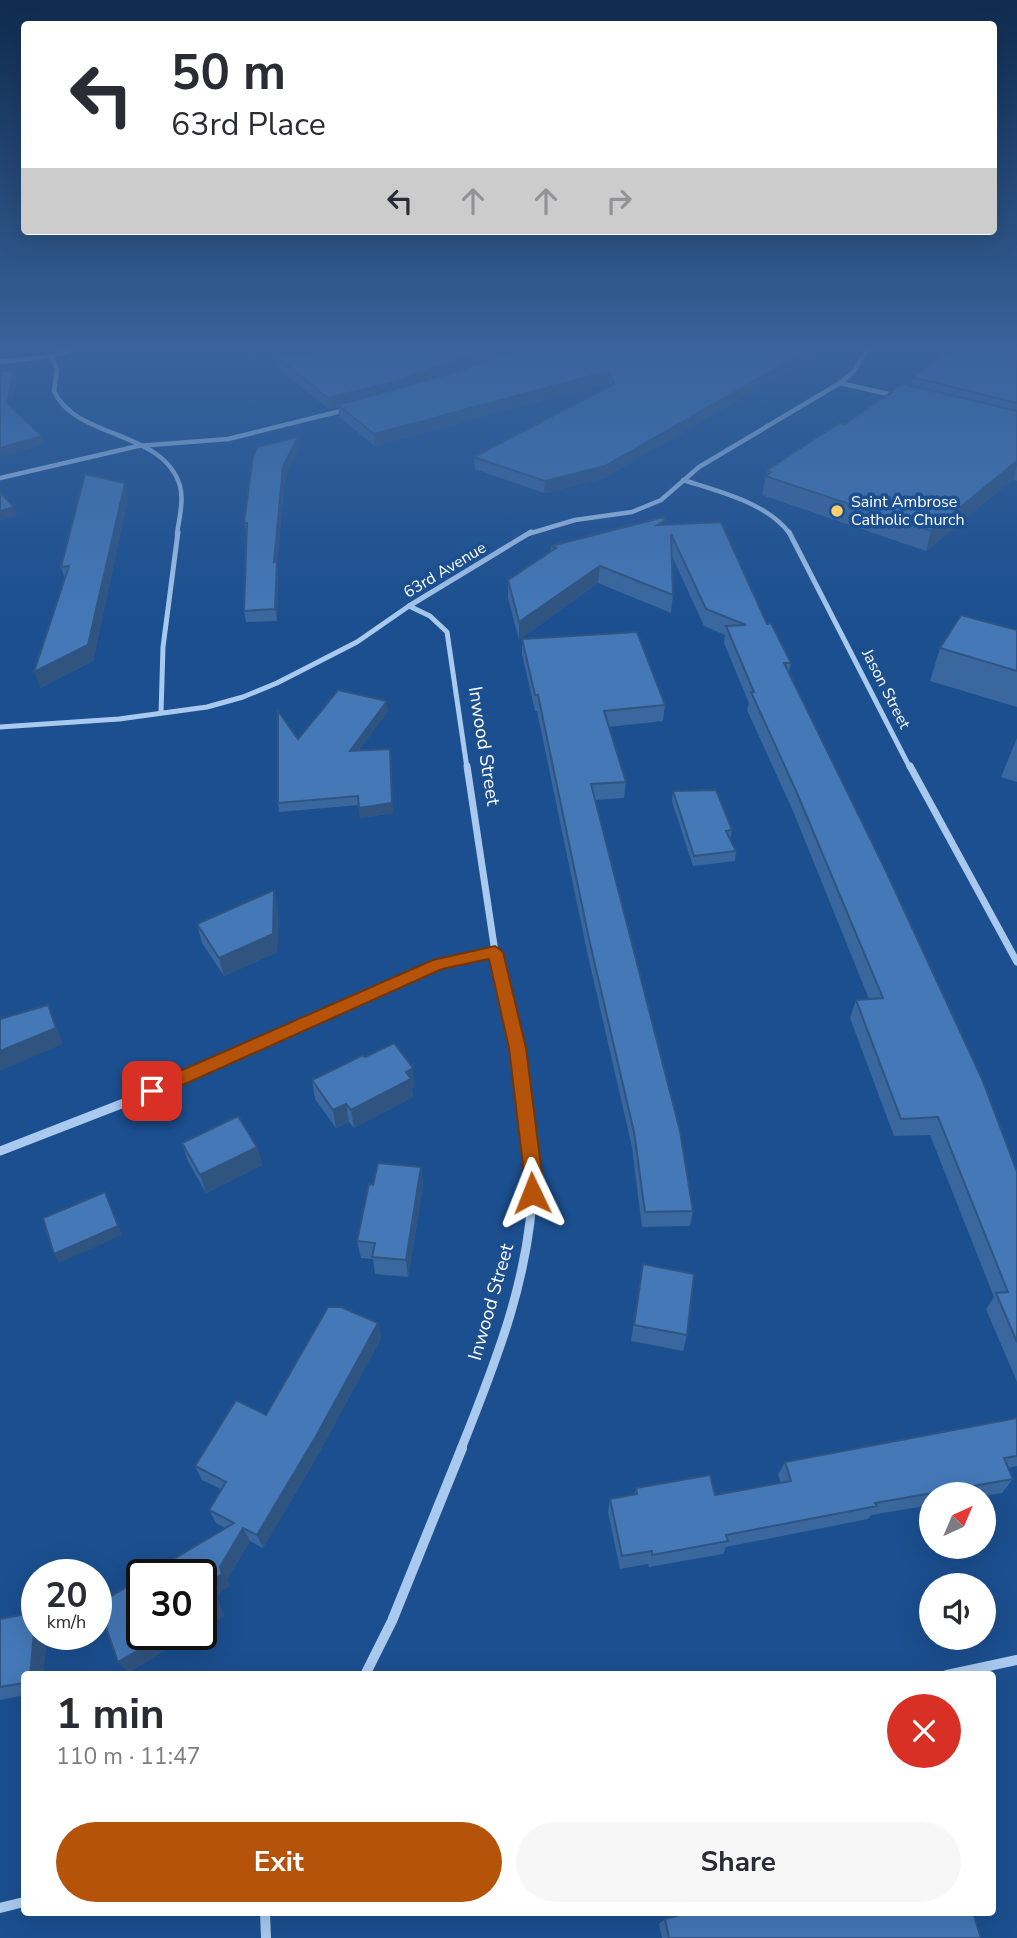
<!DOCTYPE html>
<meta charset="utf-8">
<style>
body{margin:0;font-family:"Nunito Sans",sans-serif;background:#f7f7f7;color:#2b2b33;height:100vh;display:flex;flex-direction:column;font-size:26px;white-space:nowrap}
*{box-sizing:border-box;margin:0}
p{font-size:23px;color:#7c7c81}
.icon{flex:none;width:38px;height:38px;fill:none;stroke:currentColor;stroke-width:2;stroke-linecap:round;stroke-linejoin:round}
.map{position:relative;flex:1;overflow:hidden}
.panel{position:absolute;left:21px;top:1671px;width:975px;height:245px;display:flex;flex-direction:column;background:#fff;border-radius:7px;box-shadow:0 7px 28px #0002}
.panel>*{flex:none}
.top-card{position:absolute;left:21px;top:21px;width:976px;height:214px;border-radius:7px;box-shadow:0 7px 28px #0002;background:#fff;color:#2b2b33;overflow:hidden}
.needle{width:46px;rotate:44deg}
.controls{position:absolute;left:919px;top:1482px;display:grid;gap:14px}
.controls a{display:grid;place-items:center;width:77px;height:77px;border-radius:50%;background:#fff;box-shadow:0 7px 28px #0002;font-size:35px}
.speed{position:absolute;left:21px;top:1559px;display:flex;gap:14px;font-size:35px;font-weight:700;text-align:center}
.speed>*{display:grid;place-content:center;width:91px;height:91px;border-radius:50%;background:#fff;box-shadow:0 7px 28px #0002;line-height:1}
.speed small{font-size:18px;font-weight:400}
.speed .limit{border:4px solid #111;border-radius:10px;background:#fff;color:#111}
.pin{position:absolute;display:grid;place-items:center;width:60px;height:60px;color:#fff;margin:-30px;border-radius:14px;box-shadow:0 4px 10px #0006}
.me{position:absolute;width:77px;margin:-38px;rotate:358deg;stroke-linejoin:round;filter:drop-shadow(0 0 5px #0008)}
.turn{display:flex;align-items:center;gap:24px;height:147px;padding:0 35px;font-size:32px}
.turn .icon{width:91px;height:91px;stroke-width:2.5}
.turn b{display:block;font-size:49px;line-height:60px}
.lanes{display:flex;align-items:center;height:66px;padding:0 35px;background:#0003;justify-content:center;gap:35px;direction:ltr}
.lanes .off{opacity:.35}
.round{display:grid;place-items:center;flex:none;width:74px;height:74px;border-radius:37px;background:#f7f7f7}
.headline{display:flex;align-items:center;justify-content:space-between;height:119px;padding:0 35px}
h1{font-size:42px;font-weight:700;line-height:52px}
.button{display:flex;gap:14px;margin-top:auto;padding:14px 35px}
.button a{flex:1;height:80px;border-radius:42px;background:#b45309;color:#fff;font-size:28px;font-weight:700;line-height:80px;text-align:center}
.button a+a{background:#f7f7f7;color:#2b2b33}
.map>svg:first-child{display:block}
</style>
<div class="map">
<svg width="1017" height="1938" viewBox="0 0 1017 1938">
<rect width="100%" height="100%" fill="#1b4f8f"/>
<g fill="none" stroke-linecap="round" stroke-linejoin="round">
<g stroke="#a9c9ee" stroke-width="4.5">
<path d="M51,356L57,369L54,391C75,439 164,430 180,486C184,501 179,519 177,534"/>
<polyline points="0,362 51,356 69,351"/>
<polyline points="840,383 897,396"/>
<polyline points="0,478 138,446 228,439 345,410"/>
<path d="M683,480C718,491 768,503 790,534"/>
<polyline points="528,534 575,520 632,512 661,500 699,467 840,383 855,370 866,351"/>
</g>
<g stroke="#a9c9ee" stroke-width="5">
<polyline points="789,532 910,768"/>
<polyline points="409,606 430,616 447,632 467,768"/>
<polyline points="161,713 163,647 178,532"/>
<polyline points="0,727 119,719 207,707 243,697 277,683 357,642 409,606 531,532"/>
</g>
<g stroke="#a9c9ee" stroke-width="7">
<polyline points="467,766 495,952 519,1067"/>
<polyline points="910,766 1017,962"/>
<polyline points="206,1067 439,964 495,952"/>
</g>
<g stroke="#a9c9ee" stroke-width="9">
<polyline points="0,1151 129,1101 210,1065"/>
<path d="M461,1449C496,1362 532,1272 533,1177C533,1140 524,1101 519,1065"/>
</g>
<g stroke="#a9c9ee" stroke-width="10">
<polyline points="365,1675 392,1621 462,1448"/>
<polyline points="947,1675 1017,1660"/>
<polyline points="0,1908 24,1902"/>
<polyline points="265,1913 266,1938"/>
</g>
</g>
<g fill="#3a679d">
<polygon points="1017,351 1017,481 1013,479 926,551 762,495 767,470 911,386 913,377"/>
<polygon points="278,358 803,362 604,478 544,493 475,469 474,457 610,386 609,382 375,446 339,417 338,407 329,409 279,369"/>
<polygon points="299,447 285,476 277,564 278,573 277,621 246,622 244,611 247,534 244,523"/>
<polygon points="125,483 128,497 93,661 40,688 65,579 61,567"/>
<polygon points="665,525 767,624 791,663 789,672 1017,1172 1017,1382 986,1309 994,1297 930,1135 894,1136 850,1018 856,1000 869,999 793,811 747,710 749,703 724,643 725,635 704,626 672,556 673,595 671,613 598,583 519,640 508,598 508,580 551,552 551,546"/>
<polygon points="1017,630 1017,707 930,681 940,648"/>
<polygon points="522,639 665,705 663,721 609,727 626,782 624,798 595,800 693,1211 690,1226 642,1227 632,1147 588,956 537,711 535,711 522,654"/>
<polygon points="388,711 358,751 393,813 360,818 359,805 279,812 278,803 298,739"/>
<polygon points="1017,738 1017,782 1001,777"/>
<polygon points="673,791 732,830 730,838 736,851 735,861 693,866 672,801"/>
<polygon points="278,908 277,952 224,976 202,943 197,924"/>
<polygon points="365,1057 415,1086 412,1088 413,1097 354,1128 349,1122 336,1128 315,1099 312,1080"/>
<polygon points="182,1143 257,1147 262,1165 206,1193 188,1161"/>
<polygon points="421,1167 423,1185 408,1277 375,1274 373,1259 361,1258 357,1241 373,1185"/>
<polygon points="643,1264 687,1335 683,1351 631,1341"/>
<polygon points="378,1323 381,1338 319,1453 263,1548 250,1541 227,1579 229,1586 216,1595 224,1616 201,1630 225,1528 216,1523 209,1510 221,1489 202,1480 195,1466 266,1415"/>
<polygon points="1017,1418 1017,1466 1008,1468 1013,1479 1002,1493 984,1496 984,1494 931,1494 931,1505 871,1515 868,1519 726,1547 723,1554 649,1567 648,1564 620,1569 608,1512 610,1499 634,1495 636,1488 715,1495 781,1483 778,1475 785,1462"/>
<polygon points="36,1612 37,1614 37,1634 47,1634 43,1675 24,1675 24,1695 0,1700 0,1619"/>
<polygon points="665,1919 981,1938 662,1938 659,1924"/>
</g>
<g fill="#305480">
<polygon points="483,351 515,351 390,394 338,405 338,407 329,409 328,398"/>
<polygon points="806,351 811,351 803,362 604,478 544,493 545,481"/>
<polygon points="14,370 17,378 10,411 7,403"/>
<polygon points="609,371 609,382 375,446 374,434"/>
<polygon points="42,436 44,445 0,457 0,448"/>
<polygon points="298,437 299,447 285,476 277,564 278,573 277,621 275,609 274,562 283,466"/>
<polygon points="1017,461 1017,466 1013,479 926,551 931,531"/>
<polygon points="125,483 128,497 93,661 40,688 34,672"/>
<polygon points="14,507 17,516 0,521 0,511"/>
<polygon points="600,566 598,583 519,640 519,622"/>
<polygon points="387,701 388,711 351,761 350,751"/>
<polygon points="390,759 393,813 360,818 359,808"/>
<polygon points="274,890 278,908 277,952 224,976 219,958"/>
<polygon points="48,1005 63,1044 0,1071 0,1051"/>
<polygon points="413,1068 415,1086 412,1088 413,1097 354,1128 351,1110 406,1072"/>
<polygon points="346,1104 349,1122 336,1128 333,1110"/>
<polygon points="257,1147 262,1165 206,1193 200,1175"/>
<polygon points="421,1167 423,1185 408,1277 406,1260"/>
<polygon points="105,1192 122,1235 59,1263 54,1254"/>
<polygon points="378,1323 381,1338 319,1453 263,1548 257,1535"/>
<polygon points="243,1528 250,1541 227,1579 229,1586 216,1595 224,1616 201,1630 201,1614 209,1583 220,1567"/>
<polygon points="36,1612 37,1614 37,1634 47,1634 43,1675 30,1675"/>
<polygon points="166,1634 193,1634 128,1673 118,1662"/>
</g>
<g fill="#4478b7" stroke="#305480" stroke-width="2">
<polygon points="313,351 483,351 389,383 328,398 278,358"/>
<polygon points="512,351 806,351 605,466 545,481 474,457 614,384 609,371 374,434 338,405 455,372"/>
<polygon points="950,351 1017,351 1017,365 1016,366 1017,366 1017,403 913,377"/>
<polygon points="14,370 7,403 42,436 0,448 0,371"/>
<polygon points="903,384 1017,411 1017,461 931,531 765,476 771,472 767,470 839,423 845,424"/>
<polygon points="298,437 283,466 274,562 277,562 275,609 244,611 247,523 244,523 253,456 258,447"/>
<polygon points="85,474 125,483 88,645 34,672 69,566 61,567"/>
<polygon points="0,492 14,507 0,511"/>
<polygon points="664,517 665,520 657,525 721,522 767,624 771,623 791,663 784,663 885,869 982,1079 1017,1172 1017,1342 996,1293 1008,1292 938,1117 901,1119 856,1000 883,998 797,793 751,692 754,692 726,626 746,625 706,609 671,534 673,595 600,566 519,622 508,580 556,548 551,546"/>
<polygon points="961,615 1017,630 1017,671 940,648"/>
<polygon points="637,632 665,705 604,711 626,782 591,784 680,1131 693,1211 645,1212 634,1132 589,939 538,695 535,695 522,639"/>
<polygon points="338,690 387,701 350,751 390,749 392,803 359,808 358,796 278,803 278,711 298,739"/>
<polygon points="716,790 732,830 726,831 736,851 694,856 673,791"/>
<polygon points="274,890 273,934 219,958 197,924"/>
<polygon points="48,1005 56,1028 0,1051 0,1019"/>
<polygon points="394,1043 413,1068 406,1072 411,1079 351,1110 346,1104 333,1110 312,1080 363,1055 365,1057"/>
<polygon points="238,1116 257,1147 200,1175 182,1143"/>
<polygon points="378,1163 421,1167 406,1260 372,1257 375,1243 357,1241 369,1184 373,1185"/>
<polygon points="105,1192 118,1226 54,1254 43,1218"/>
<polygon points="643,1264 694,1274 687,1335 634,1325"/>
<polygon points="328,1307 341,1307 378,1323 315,1438 257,1535 243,1528 220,1567 222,1574 209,1583 217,1605 201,1614 201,1575 147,1575 234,1523 209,1510 226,1482 195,1466 236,1400 266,1415"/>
<polygon points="1017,1418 1017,1456 1004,1458 1013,1479 875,1503 877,1506 726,1535 728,1541 652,1555 652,1551 622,1556 610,1499 637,1494 636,1488 710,1475 715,1495 791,1481 785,1462"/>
<polygon points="142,1578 142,1634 166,1634 118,1662 98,1604"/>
<polygon points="36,1612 30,1675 24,1675 24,1683 0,1687 0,1619"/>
<polygon points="688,1913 973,1913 981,1938 669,1938 665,1919"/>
</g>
<linearGradient id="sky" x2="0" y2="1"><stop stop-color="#0f2b4f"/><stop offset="0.56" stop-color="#39639b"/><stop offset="1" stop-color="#39639b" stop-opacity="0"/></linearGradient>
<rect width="1017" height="622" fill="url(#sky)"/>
<polygon fill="#b45309" stroke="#753606" stroke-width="2" points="495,946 503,952 526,1048 542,1174 539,1199 532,1201 525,1199 523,1193 524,1174 509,1048 489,959 442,969 158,1096 146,1096 144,1091 146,1086 433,960"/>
<circle fill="#ffd166" stroke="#1b4f8f" stroke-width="2.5" cx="837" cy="511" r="7"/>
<g text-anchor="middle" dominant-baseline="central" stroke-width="7" stroke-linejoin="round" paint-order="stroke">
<g font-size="16" fill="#fff" stroke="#1b4f8f" text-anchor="start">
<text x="851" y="502">Saint Ambrose<tspan x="851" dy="18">Catholic Church</tspan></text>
</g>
<g font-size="16" fill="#fff" stroke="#1b4f8f">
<text transform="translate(445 570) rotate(-31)">63rd Avenue</text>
<text transform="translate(886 689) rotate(63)">Jason Street</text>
</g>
<g font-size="19" fill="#fff" stroke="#1b4f8f">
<text transform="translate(484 746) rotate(81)">Inwood Street</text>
<text transform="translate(491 1302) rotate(-74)">Inwood Street</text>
</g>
</g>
</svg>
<div class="controls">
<a><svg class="needle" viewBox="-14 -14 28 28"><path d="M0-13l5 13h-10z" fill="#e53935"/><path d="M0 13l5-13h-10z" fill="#7c7c81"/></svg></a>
<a><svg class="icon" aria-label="sound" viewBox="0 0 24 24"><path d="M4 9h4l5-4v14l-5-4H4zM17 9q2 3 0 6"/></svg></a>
</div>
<div class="speed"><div>20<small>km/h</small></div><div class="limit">30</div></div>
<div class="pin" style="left:152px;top:1091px;background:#d93025"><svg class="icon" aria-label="arrive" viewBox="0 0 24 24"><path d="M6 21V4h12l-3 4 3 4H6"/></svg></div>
<svg class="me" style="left:532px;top:1193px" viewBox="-20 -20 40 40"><path d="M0-17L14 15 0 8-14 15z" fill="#b45309" stroke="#fff" stroke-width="4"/></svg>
<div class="top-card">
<div class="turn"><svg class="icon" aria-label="left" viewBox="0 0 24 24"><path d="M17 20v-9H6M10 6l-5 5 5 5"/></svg><div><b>50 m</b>63rd Place</div></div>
<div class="lanes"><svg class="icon" aria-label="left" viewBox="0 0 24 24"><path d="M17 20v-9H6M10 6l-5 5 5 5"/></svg><svg class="icon off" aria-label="ahead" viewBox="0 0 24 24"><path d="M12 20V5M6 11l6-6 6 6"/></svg><svg class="icon off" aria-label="ahead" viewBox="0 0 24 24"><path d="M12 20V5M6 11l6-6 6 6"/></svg><svg class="icon off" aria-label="right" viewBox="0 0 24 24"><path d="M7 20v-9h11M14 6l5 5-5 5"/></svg></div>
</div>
<section class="panel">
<div class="headline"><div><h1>1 min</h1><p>110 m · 11:47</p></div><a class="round" style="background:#d93025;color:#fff"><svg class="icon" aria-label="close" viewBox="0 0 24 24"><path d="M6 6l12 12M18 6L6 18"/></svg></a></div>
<div class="button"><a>Exit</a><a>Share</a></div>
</section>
</div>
